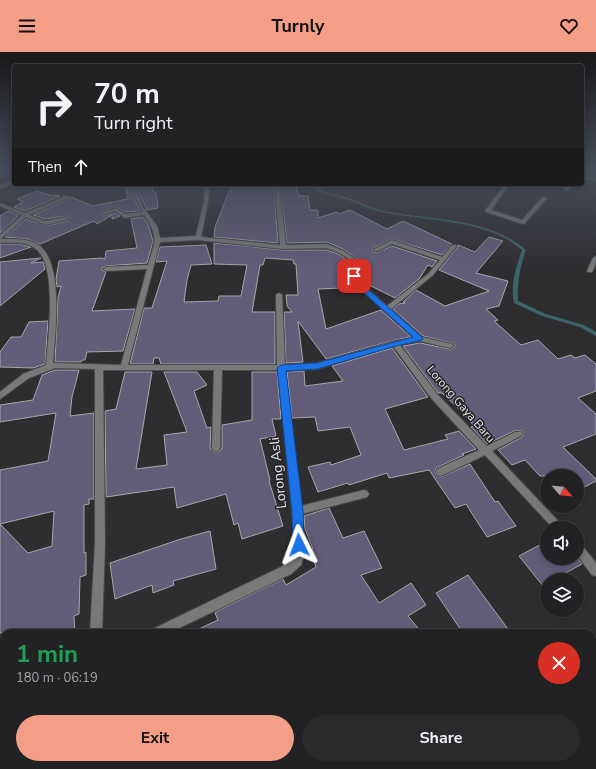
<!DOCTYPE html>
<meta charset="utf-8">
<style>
body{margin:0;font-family:"Nunito Sans",sans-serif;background:#2a2a2c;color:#f1f3f6;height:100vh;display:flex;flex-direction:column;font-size:15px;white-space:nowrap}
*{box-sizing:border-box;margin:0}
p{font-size:13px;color:#a2a4a6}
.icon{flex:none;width:22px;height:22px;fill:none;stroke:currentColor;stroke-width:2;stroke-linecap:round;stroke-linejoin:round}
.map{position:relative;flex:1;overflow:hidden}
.sheet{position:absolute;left:0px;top:577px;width:596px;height:140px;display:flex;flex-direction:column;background:#222224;border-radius:12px 12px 0 0;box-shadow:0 2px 10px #0003,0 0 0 1px #3f3f41}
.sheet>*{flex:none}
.guide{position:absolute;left:12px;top:12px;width:572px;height:122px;border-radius:4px;box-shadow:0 2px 10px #0003,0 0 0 1px #3f3f41;background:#222224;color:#f1f3f6;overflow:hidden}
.needle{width:26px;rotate:117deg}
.buttons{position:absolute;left:540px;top:417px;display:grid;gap:8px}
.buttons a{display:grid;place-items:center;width:44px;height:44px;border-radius:50%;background:#222224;box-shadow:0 2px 10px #0003,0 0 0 1px #3f3f41;font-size:20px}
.pin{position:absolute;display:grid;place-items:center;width:34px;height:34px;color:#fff;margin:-17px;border-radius:8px;box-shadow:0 2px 6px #0006}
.me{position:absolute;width:44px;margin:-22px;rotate:357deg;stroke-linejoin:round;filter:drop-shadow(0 0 3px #0008)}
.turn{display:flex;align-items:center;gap:14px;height:84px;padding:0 16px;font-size:18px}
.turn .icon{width:52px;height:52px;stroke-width:2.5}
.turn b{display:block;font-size:28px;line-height:34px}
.then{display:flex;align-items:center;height:38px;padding:0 16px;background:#0003;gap:8px;font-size:15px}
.round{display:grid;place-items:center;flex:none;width:42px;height:42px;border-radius:21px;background:#2a2a2c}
.head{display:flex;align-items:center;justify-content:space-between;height:68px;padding:0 16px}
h1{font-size:24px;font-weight:700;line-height:30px;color:#1e9e55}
.primary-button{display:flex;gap:8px;margin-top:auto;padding:8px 16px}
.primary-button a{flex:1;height:46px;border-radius:24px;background:#f49e87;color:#111;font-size:16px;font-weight:700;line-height:46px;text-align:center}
.primary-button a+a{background:#2a2a2c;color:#f1f3f6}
header{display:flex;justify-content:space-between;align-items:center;height:52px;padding:0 16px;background:#f49e87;color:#111;font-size:18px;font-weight:700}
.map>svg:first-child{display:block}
</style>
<header><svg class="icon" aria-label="menu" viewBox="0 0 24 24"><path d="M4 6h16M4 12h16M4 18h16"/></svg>Turnly<svg class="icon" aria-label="heart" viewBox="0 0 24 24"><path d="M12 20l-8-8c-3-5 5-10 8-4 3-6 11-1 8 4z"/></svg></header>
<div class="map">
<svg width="596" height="717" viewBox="0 0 596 717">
<rect width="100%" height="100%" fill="#2e2d30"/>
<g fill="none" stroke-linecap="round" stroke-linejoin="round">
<path fill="#3c6567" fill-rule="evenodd" d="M308,132C314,132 319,137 325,140C334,143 345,144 354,148C363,151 371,156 380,158C427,169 488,164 526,198C520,215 517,231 518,249L546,262L584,273L596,280V284L580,275L542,264L514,251C510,234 516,215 522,198C518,195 514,192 510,189C476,168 421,168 382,160C370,158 359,151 348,148C334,143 319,142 308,132Z"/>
</g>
<g fill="#645d7a" stroke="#a8a7aa">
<polygon points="125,132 151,132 154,141 156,140 158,156 147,158 139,141 135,140 133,143 140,159 126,160 116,155 100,160 99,161 102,164 115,161 120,164 112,167 112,163 97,172 94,169 40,192 27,187 5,185 26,167 45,174 68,169 69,166 65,164 45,167 33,163 70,147 71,145 93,154 128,147"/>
<polygon points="232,132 262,132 264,136 274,137 278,191 214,185 215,175"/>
<polygon points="275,132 295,132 299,144 308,144 310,158 318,158 318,166 337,160 339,162 350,158 387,177 403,169 452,192 442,203 392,187 373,196 373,200 378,200 392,194 437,209 432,215 428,213 419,227 395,246 359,228 363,212 345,198 327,190 287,191 280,134"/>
<polygon points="37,139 53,144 57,143 60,144 25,159 14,155 23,150 17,147"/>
<polygon points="8,159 19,163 0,181 0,164"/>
<polygon points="143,165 148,172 153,189 147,211 106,214 102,216 102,218 106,220 92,259 135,257 123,299 87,300 85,308 82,308 81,310 55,310 58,246 61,234 57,235 56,227 59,209 101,206 105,207 106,199 137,196 131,167"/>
<polygon points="489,185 503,189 476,221 508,229 499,254 486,257 498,268 494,269 521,293 538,288 558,307 571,303 575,306 585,303 596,312 596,339 578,346 596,362 596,382 563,395 596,427 596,429 577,439 577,424 540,424 525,408 512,413 498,398 522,385 523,383 522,379 514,379 487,392 471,375 474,374 462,360 442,341 438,341 403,294 420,291 450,297 455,295 455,293 452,291 423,284 393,257 399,252 405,251 403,250 416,238 445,254 489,239 439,218 457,196 458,193 475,200"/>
<polygon points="214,191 283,198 326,198 339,202 354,214 351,224 337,217 342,236 318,237 326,277 381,258 411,285 395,288 326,307 298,269 303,310 286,311 284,260 292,260 287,254 286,243 298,243 296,212 294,212 293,208 265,206 263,213 260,213 252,260 275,260 275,312 161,312 159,306 154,306 153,312 130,312 144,256 152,256 167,209 156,210 160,195 206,193 212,212 191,213 187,228 184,250 218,249 219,244 241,244 247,213 214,212"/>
<polygon points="0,192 18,192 31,195 0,206"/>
<polygon points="41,206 31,211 43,210 45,217 0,254 0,210"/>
<polygon points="48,269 45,312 33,316 0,315 0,300 11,285 21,285 29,270"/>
<polygon points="392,296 428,345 385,357 404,398 448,387 445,383 459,379 476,397 462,402 464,403 436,416 435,420 436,423 440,425 443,424 470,412 495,450 498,449 516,474 487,485 466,452 455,456 429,418 389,426 387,421 349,433 348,431 318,440 308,415 330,410 331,413 361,403 350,375 318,379 315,365 292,366 287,320 304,319 305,334 343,329 332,314"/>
<polygon points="55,318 79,318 72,345 70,364 94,361 94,447 89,447 89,452 84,453 84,501 86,500 86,523 80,525 79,562 74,564 75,581 0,581 0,472 28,501 52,494 54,459 0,472 0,418 48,409 56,361 0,370 0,353 33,348 42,323"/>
<polygon points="125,320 152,320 136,417 167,413 164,383 187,380 164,320 197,320 207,333 194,339 207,376 211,375 210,396 215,401 220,399 222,396 222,373 252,368 252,320 277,320 281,367 272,367 276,384 260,387 270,428 269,429 283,474 242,487 238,471 234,473 226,442 177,456 174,435 106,445 105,359 116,357"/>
<polygon points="329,456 343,486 364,479 382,516 361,523 379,551 411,531 426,553 408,564 422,581 190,581 218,568 215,561 219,558 283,527 286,533 316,515 310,498 313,497 305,477 304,464"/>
<polygon points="210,479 216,517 173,529 174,533 153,541 152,533 115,547 110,511 181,487"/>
<polygon points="547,489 547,506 577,506 582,512 553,528 547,528 547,532 543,534 519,504"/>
<polygon points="468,523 511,581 463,581 436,541"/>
</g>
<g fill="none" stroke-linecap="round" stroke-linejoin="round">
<defs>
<g id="minor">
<polygon points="582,124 596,127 596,129 582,126"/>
<polygon points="14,129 14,132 0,136 0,133"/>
<path d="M205,132H209L208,149L201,185L280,193L275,136L264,135L263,132L279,134L286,193L327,192L344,199L362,212L357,228L387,254L428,222L440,208L392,192L378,199H374V197L392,188L442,205L452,193H456V195L432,224L391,257L422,285L452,292L454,294L450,296L420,289L400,293L437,342L487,394L515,380H521L522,382L521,384L492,399L562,473L564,476H553L485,403L443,423L440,424L437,423L436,420L437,417L479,398L431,346L393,294L317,317L285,319L301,454L364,438L367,439L369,442L367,445L302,462L305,501L301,513L291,522L169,581H151L153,577L283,514L293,506L295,501L292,459L278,318H222L220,396L219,398L216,400L213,398L212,396L214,318H103L105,491L102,581H90L95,491V317L55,316L29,326L0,347V340L23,322L46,313C48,287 58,214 36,197C26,189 11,191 0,191V183L22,163L0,154V151L25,161L65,144H69V146L29,163L45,169L65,165L68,167L67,168L45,173L26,165L1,187C13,187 30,186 40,194C64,214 55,283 53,311L121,313L147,217L106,219L103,217L106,215L148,213C155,189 159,185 144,163L125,166L115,159L103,163L100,161L116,156L126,162L142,160L134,142L136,141L138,142L143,155L157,174L160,186L196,184L204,149ZM198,188L283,197L326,196L340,201L356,213L351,228L352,229L414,286L395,289L317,311L285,313L282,243L279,241L276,243L277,313H128L160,190Z"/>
<polygon points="505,132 509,132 491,158 522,168 543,145 547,146 525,171 523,172 486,160 485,159"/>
<polygon points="570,132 575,132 568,138 564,138 564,136"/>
<path d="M596,204C596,211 595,215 592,220H588L587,219L593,206Z"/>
<polygon points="577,490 581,492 596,511 596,524 592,523 577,503"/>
<polygon points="596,604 596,616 592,618 592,606"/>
<polygon points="4,642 4,655 0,656 0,643"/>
<polygon points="218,713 232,713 234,717 220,717"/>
</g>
</defs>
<use href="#minor" stroke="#4b4a4d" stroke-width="2"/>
<use href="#minor" fill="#787a7a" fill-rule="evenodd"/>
</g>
<linearGradient id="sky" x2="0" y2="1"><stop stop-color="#19191a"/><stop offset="0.54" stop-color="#464c59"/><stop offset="1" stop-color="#464c59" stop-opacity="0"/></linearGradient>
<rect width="596" height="218" fill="url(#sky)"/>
<polygon fill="#1a73e8" stroke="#114b97" points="351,223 356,223 357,228 362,232 423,286 422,288 396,294 317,317 286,319 303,459 304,493 303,497 299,499 295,497 293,493 292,459 277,316 281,313 317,311 413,285 351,229"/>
<g text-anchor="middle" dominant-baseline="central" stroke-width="3" stroke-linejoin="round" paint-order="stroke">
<g font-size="12" fill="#e3e2e4" stroke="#242326">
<text transform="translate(461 352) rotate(49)">Lorong Gaya Baru</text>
</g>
<g font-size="14" fill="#e3e2e4" stroke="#242326">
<text transform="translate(278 421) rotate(-96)">Lorong Asli</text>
</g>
</g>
</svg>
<div class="buttons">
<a><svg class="needle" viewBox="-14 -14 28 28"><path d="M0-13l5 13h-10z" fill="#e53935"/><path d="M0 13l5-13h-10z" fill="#a2a4a6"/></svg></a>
<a><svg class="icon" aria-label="sound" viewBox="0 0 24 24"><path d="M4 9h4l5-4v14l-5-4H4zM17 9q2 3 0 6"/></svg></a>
<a><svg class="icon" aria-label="layers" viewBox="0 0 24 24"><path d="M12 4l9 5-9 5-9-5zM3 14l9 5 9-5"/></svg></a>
</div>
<div class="pin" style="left:354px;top:224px;background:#d93025"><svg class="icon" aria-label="arrive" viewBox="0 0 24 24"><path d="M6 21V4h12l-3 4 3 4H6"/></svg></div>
<svg class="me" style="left:299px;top:493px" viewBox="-20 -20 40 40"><path d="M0-17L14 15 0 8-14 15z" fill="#1a73e8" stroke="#fff" stroke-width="4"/></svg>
<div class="guide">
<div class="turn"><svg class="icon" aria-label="right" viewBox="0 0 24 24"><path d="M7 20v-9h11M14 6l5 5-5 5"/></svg><div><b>70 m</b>Turn right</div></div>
<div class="then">Then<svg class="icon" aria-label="ahead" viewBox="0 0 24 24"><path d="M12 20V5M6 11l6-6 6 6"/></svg></div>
</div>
<section class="sheet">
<div class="head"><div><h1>1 min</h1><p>180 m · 06:19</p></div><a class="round" style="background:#d93025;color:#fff"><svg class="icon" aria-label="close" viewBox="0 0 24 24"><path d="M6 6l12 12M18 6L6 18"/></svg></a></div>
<div class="primary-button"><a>Exit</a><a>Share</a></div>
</section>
</div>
